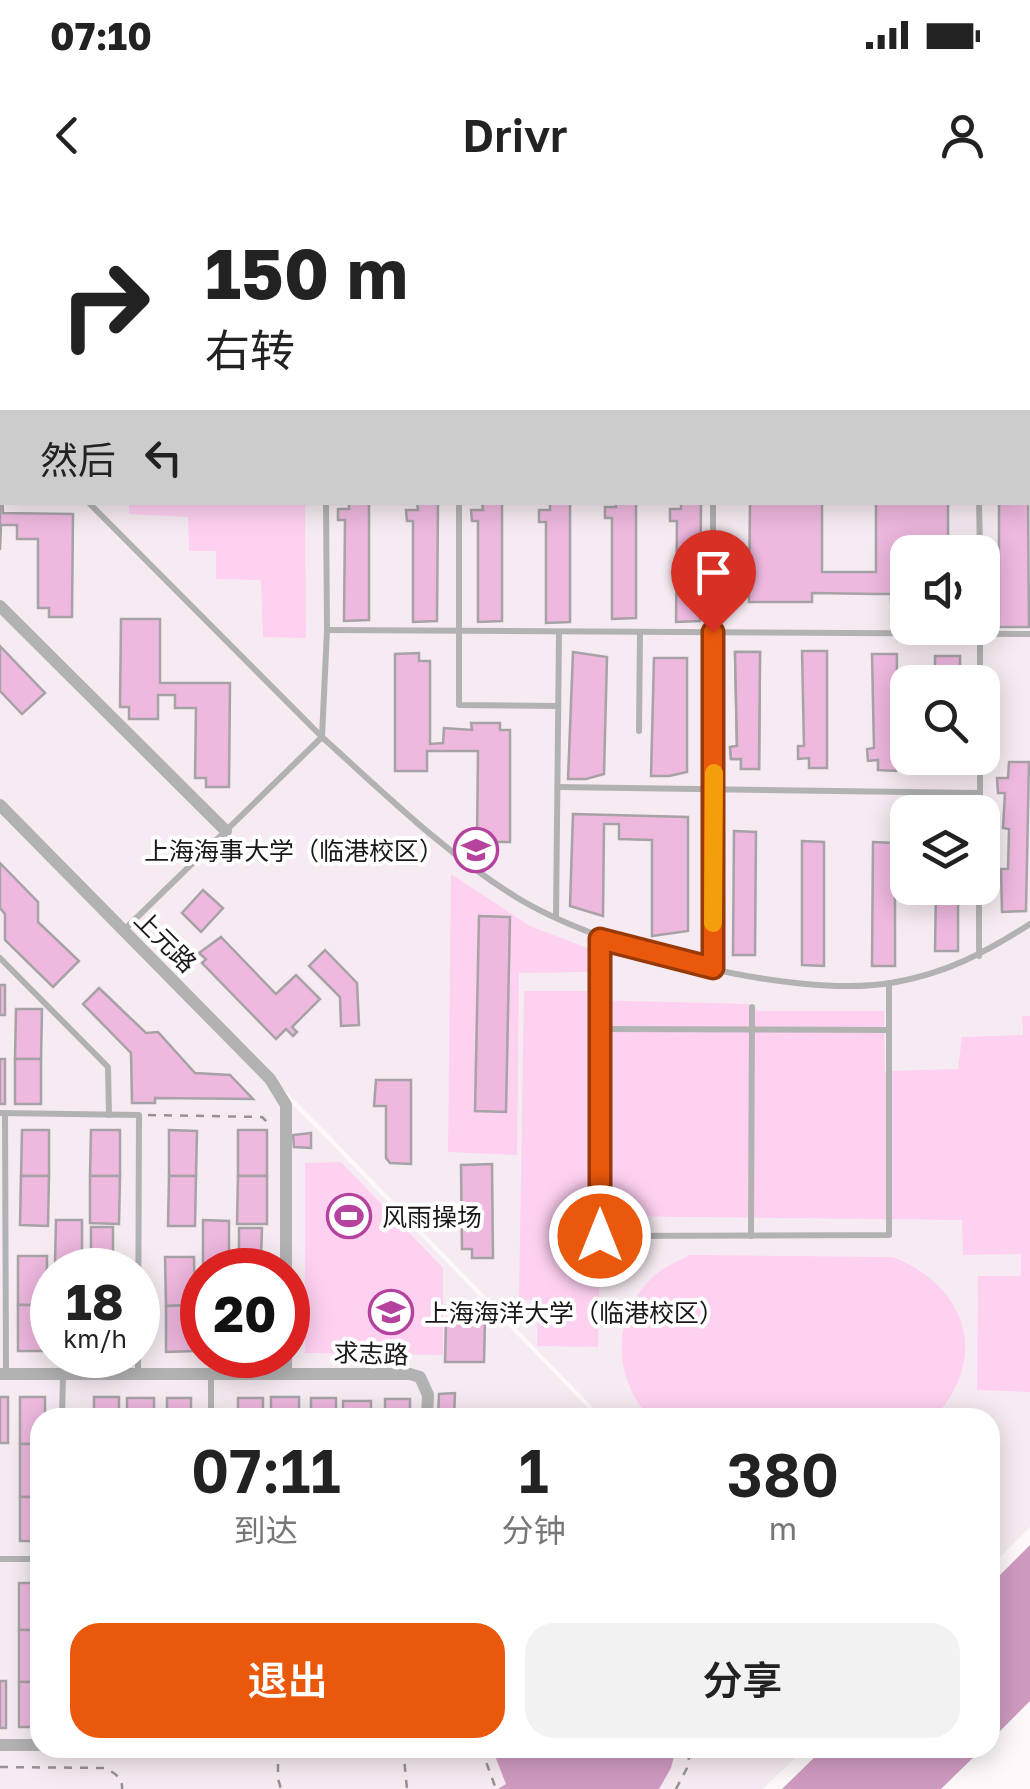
<!DOCTYPE html>
<html lang="zh">
<meta charset="utf-8">
<style>
body{margin:0;font-family:"Golos Text","Noto Sans SC",sans-serif;background:#f2f2f2;color:#222;height:100vh;display:flex;flex-direction:column;font-size:38px;white-space:nowrap}
*{box-sizing:border-box;margin:0}
p{font-size:32px;color:#767676}
.icon{flex:none;width:55px;height:55px;fill:none;stroke:currentColor;stroke-width:2;stroke-linecap:round;stroke-linejoin:round}
.map{position:relative;flex:1;overflow:hidden}
.sheet{position:absolute;left:30px;top:1208px;width:970px;height:350px;display:flex;flex-direction:column;background:#fff;border-radius:30px;box-shadow:0 5px 25px #0003}
.sheet>*{flex:none}
.banner{position:absolute;left:0px;top:0px;width:1030px;height:305px;box-shadow:0 5px 25px #0003;background:#fff;color:#222;overflow:hidden}
.tools{position:absolute;left:890px;top:335px;display:grid;gap:20px}
.tools a{display:grid;place-items:center;width:110px;height:110px;border-radius:20px;background:#fff;box-shadow:0 5px 25px #0003;font-size:50px}
.speed{position:absolute;left:30px;top:1048px;display:flex;gap:20px;font-size:50px;font-weight:700;text-align:center}
.speed>*{display:grid;place-content:center;width:130px;height:130px;border-radius:50%;background:#fff;box-shadow:0 5px 25px #0003;line-height:1}
.speed small{font-size:25px;font-weight:400}
.speed .limit{border:15px solid #d22;background:#fff;color:#111}
.pin{position:absolute;display:grid;place-items:center;width:85px;height:85px;color:#fff;margin:-102px -42px;border-radius:50% 50% 50% 0;rotate:-45deg;box-shadow:0 0 10px #0007}
.pin .icon{rotate:45deg}
.me{position:absolute;width:110px;margin:-55px;rotate:0deg;stroke-linejoin:round;filter:drop-shadow(0 0 8px #0008)}
.turn{display:flex;align-items:center;gap:35px;height:210px;padding:0 40px;font-size:45px}
.turn .icon{width:130px;height:130px;stroke-width:2.5}
.turn b{display:block;font-size:70px;line-height:85px}
.then{display:flex;align-items:center;height:95px;padding:0 40px;background:#0003;gap:20px;font-size:38px}
.eta{display:flex;justify-content:space-evenly;align-items:center;height:170px;text-align:center}
.eta b{font-size:60px;font-weight:600;line-height:70px}
.cta{display:flex;gap:20px;margin-top:auto;padding:20px 40px}
.cta a{flex:1;height:115px;border-radius:30px;background:#ea580c;color:#fff;font-size:40px;font-weight:600;line-height:115px;text-align:center}
.cta a+a{background:#f2f2f2;color:#222}
.status{display:flex;justify-content:space-between;align-items:center;height:70px;padding:0 50px;background:#fff;direction:ltr}
.status svg{height:28px;fill:currentColor}
header{display:flex;justify-content:space-between;align-items:center;height:130px;padding:0 40px;background:#fff;font-size:45px;font-weight:600}
.map>svg:first-child{display:block}
</style>
<div class="status"><b>07:10</b><svg viewBox="0 0 49 12"><path d="M0 12V9h3v3zM5 12V6h3v6zM10 12V3h3v9zM15 12V0h3v12zM26 1h20v11H26zM47 4h2v5h-2z"/></svg></div>
<header><svg class="icon" aria-label="back" viewBox="0 0 24 24"><path d="M15 5l-7 7 7 7"/></svg>Drivr<svg class="icon" aria-label="person" viewBox="0 0 24 24"><circle cx="12" cy="8" r="4"/><path d="M4 21q1-7 8-7t8 7"/></svg></header>
<div class="map">
<svg width="1030" height="1589" viewBox="0 0 1030 1589">
<rect width="100%" height="100%" fill="#fdf9fb"/>
<g fill="#f6ebf2" fill-rule="evenodd">
<path d="M0,0H1030V1327L990,1367V1218L602,1217L327,933L0,605ZM2,2H1028V302H2ZM908,352H982V428H908ZM908,482H982V558H908ZM908,612H982V688H908Z"/>
<path d="M0,610L323,935L597,1217L40,1218V1548H805L763,1589H0ZM52,1070H138V1155H52ZM202,1070H288V1155H202Z"/>
</g>
<g fill="#fed1f1">
<rect x="31" y="0" width="178" height="2"/>
<polygon points="441,0 596,0 442,2"/>
<polygon points="129,303 305,303 306,438 263,437 261,380 216,379 216,351 189,351 188,317 129,314"/>
<polygon points="451,674 530,726 590,749 590,772 519,773 517,955 448,952"/>
<polygon points="524,791 588,791 589,800 748,804 758,811 884,811 885,871 958,869 962,837 1023,835 1022,816 1030,816 1030,1192 977,1190 978,1076 1021,1076 1021,1054 963,1055 962,1020 601,1016 598,1147 537,1146 538,1100 519,1100"/>
<polygon points="341,962 443,1068 443,1155 305,1153 305,963"/>
<path d="M690,1055L893,1057C966,1086 990,1156 935,1217H650C611,1177 612,1113 655,1075C664,1067 678,1061 690,1055Z"/>
</g>
<g fill="#cf9ac0">
<polygon points="1030,1345 1030,1501 990,1541 990,1385"/>
<polygon points="492,1548 676,1548 671,1568 659,1589 498,1589 506,1584"/>
<polygon points="824,1548 983,1548 941,1589 782,1589"/>
</g>
<g fill="#eeb8df" stroke="#a6a2a5" stroke-width="2.5">
<rect x="1028" y="112" width="2" height="161"/>
<polygon points="0,249 3,313 73,314 72,417 49,417 49,408 38,408 38,339 17,339 17,325 1,325 0,350"/>
<polygon points="1028,298 1029,427 999,427 999,302 1028,302"/>
<polygon points="349,302 369,302 369,420 344,421 345,320 338,320 338,309 349,309"/>
<polygon points="417,302 438,302 437,421 413,422 413,321 407,321 406,310 418,310"/>
<polygon points="482,302 502,302 502,421 478,422 478,321 472,321 471,310 483,310"/>
<polygon points="550,302 570,302 570,422 546,423 546,322 539,322 539,310 550,310"/>
<polygon points="616,302 636,302 636,418 612,419 612,318 605,318 605,307 616,307"/>
<polygon points="681,302 701,302 700,421 676,422 677,321 670,321 670,309 681,309"/>
<polygon points="750,302 822,302 822,372 876,372 876,303 948,302 948,352 908,352 908,403 891,402 891,394 876,394 812,393 812,402 749,402"/>
<polygon points="121,419 160,419 160,483 230,483 229,587 206,587 206,578 195,578 196,508 175,508 175,495 158,495 158,519 129,519 129,507 120,507"/>
<polygon points="0,446 45,493 22,514 0,491"/>
<polygon points="802,451 827,451 827,568 809,568 809,558 798,559 798,546 804,546"/>
<polygon points="573,452 607,457 604,574 586,579 568,579"/>
<polygon points="735,452 760,452 759,569 741,568 741,559 731,559 730,547 737,546"/>
<polygon points="735,452 760,452 759,569 741,569 741,559 731,559 730,547 737,546"/>
<polygon points="419,453 419,461 430,461 430,544 443,543 444,528 472,530 471,523 500,523 500,530 510,530 510,642 477,642 478,551 427,551 427,571 395,571 395,454"/>
<polygon points="872,454 897,454 896,571 878,570 878,560 868,561 867,549 874,548"/>
<rect x="935" y="456" width="25" height="26"/>
<polygon points="654,458 687,458 687,572 669,576 651,576"/>
<polygon points="931,558 960,558 960,573 941,572 941,562 931,563"/>
<polygon points="1009,562 1029,562 1026,711 1002,712 1001,669 1008,669 1009,629 1003,628 1005,593 998,593 997,578 1008,578"/>
<polygon points="573,614 688,617 688,731 652,736 652,640 619,639 619,624 604,624 603,716 570,706"/>
<polygon points="734,631 756,632 755,755 733,755"/>
<polygon points="802,641 824,642 824,766 802,765"/>
<polygon points="873,642 895,643 895,766 872,766"/>
<polygon points="0,663 38,702 38,722 79,761 53,787 5,740 5,714 0,708"/>
<polygon points="936,688 958,688 958,751 935,751"/>
<polygon points="203,690 223,708 201,732 182,713"/>
<polygon points="479,716 510,717 506,912 475,911"/>
<polygon points="221,737 276,794 296,775 320,799 292,827 297,832 293,836 286,829 276,839 202,763 206,759 199,753"/>
<polygon points="325,750 357,783 359,825 341,826 340,797 309,766"/>
<rect x="0" y="785" width="5" height="30"/>
<polygon points="99,788 146,833 158,832 195,873 230,875 253,899 155,898 155,903 132,903 131,853 83,804"/>
<polygon points="16,809 42,809 41,859 15,859"/>
<rect x="0" y="859" width="5" height="45"/>
<rect x="15" y="859" width="26" height="45"/>
<polygon points="376,880 411,880 411,964 390,963 386,958 386,906 374,906"/>
<polygon points="22,930 49,930 49,976 21,976"/>
<polygon points="91,930 120,930 120,976 90,976"/>
<polygon points="169,930 197,931 196,976 169,976"/>
<rect x="238" y="930" width="29" height="46"/>
<polygon points="311,933 311,948 294,947 293,935"/>
<polygon points="492,964 493,1058 472,1058 472,1049 462,1049 461,965"/>
<polygon points="21,976 49,976 48,1026 20,1025"/>
<polygon points="90,976 120,976 119,1024 90,1023"/>
<polygon points="169,976 196,976 195,1026 168,1026"/>
<polygon points="238,976 267,976 267,1024 237,1024"/>
<polygon points="56,1020 82,1020 82,1064 55,1064"/>
<polygon points="203,1020 229,1021 229,1064 203,1064"/>
<rect x="91" y="1027" width="22" height="30"/>
<polygon points="239,1028 262,1028 261,1057 239,1056"/>
<rect x="18" y="1056" width="29" height="49"/>
<polygon points="165,1057 194,1057 195,1105 166,1106"/>
<rect x="92" y="1061" width="26" height="9"/>
<rect x="239" y="1062" width="26" height="8"/>
<polygon points="18,1105 47,1105 48,1151 18,1151"/>
<polygon points="195,1105 195,1151 166,1152 166,1106"/>
<polygon points="446,1120 485,1120 484,1162 445,1162"/>
<polygon points="455,1193 454,1218 438,1218 439,1194"/>
<rect x="0" y="1197" width="8" height="46"/>
<polygon points="20,1197 45,1197 45,1218 40,1218 40,1244 20,1244"/>
<rect x="94" y="1197" width="25" height="21"/>
<rect x="271" y="1197" width="28" height="21"/>
<rect x="127" y="1198" width="27" height="20"/>
<rect x="167" y="1198" width="24" height="20"/>
<rect x="238" y="1198" width="25" height="20"/>
<rect x="311" y="1198" width="25" height="20"/>
<rect x="385" y="1199" width="25" height="19"/>
<rect x="343" y="1201" width="28" height="17"/>
<rect x="20" y="1244" width="20" height="53"/>
<rect x="20" y="1297" width="20" height="44"/>
<rect x="19" y="1383" width="21" height="47"/>
<rect x="19" y="1430" width="21" height="52"/>
<rect x="0" y="1481" width="6" height="47"/>
<rect x="19" y="1482" width="21" height="45"/>
</g>
<g fill="none" stroke-linecap="round" stroke-linejoin="round">
<g stroke="#959294" stroke-width="2.5" stroke-dasharray="8 8" stroke-linecap="butt">
<polyline points="148,915 262,917 271,926"/>
<polyline points="278,1548 278,1579 281,1589"/>
<polyline points="403,1548 407,1589"/>
<polyline points="481,1548 496,1589"/>
<path d="M0,1567L104,1568C113,1572 123,1577 122,1589"/>
<polyline points="676,1589 687,1568 691,1548"/>
</g>
<g stroke="#b3b2b3" stroke-width="6">
<polyline points="270,0 273,2"/>
<polyline points="428,0 428,2"/>
<polyline points="1028,45 1030,45"/>
<polyline points="1028,101 1030,101"/>
<polyline points="0,108 2,111"/>
<polyline points="0,136 2,134"/>
<polyline points="0,214 2,216"/>
<polyline points="1028,281 1030,281"/>
<polyline points="88,302 322,537 124,730"/>
<path d="M326,302L327,430L322,537C384,593 445,653 516,697C602,750 792,799 891,783C945,774 985,753 1030,724"/>
<polyline points="459,302 459,505 558,506"/>
<polyline points="713,302 713,768"/>
<polyline points="979,302 980,352"/>
<polyline points="327,430 1030,434"/>
<polyline points="980,482 980,428"/>
<polyline points="639,531 640,432"/>
<polyline points="558,587 980,593"/>
<polyline points="980,612 980,558"/>
<polyline points="556,717 559,433"/>
<polyline points="601,739 600,1036 889,1035 889,783"/>
<polyline points="979,756 979,688"/>
<polyline points="0,758 108,867 109,915"/>
<polyline points="600,829 889,830"/>
<polyline points="0,913 139,915 138,1174"/>
<polyline points="5,914 6,1172"/>
<polyline points="751,1036 752,807"/>
<polyline points="211,1174 211,1218"/>
<polyline points="62,1218 63,1174"/>
<polyline points="0,1359 40,1359"/>
</g>
<g stroke="#b3b2b3" stroke-width="12">
<polyline points="0,406 226,631"/>
<polyline points="0,605 270,879 286,905 286,1070"/>
<polyline points="0,1174 410,1174 420,1177 428,1195 427,1218"/>
<polyline points="286,1174 286,1155"/>
<polyline points="0,1545 40,1545"/>
</g>
</g>
<g fill="none" stroke-linecap="round" stroke-linejoin="round">
<defs>
<polyline id="route" points="600,1036 600,739 713,768 713,432"/>
</defs>
<use href="#route" stroke="#983908" stroke-width="25"/>
<use href="#route" stroke="#ea580c" stroke-width="18"/>
<polyline stroke="#f59e0b" stroke-width="18" points="713,723 714,573"/>
</g>
<defs>
<symbol id="university-ring" viewBox="-11 -11 22 22"><circle r="9.5" fill="#fff" stroke="#b5439d" stroke-width="1.5"/><path d="M0-5L7-2L0 1L-7-2ZM-4 1L0 2.5L4 1V4Q0 6-4 4Z" fill="#b5439d"/></symbol>
<symbol id="stadium-ring" viewBox="-11 -11 22 22"><circle r="9.5" fill="#fff" stroke="#b5439d" stroke-width="1.5"/><path d="M0-5a6.5 5 0 1 0 0 10a6.5 5 0 1 0 0-10ZM-3.5-1.8h7v3.6h-7Z" fill="#b5439d"/></symbol>
</defs>
<g fill-rule="evenodd">
<use href="#university-ring" x="451" y="625" width="50" height="50"/>
<use href="#stadium-ring" x="324" y="991" width="50" height="50"/>
<use href="#university-ring" x="366" y="1087" width="50" height="50"/>
</g>
<g text-anchor="middle" dominant-baseline="central" stroke-width="8" stroke-linejoin="round" paint-order="stroke">
<g font-size="25" fill="#1a1819" stroke="#fff" text-anchor="start">
<text x="444" y="650" text-anchor="end">上海海事大学（临港校区）</text>
<text x="382" y="1016">风雨操场</text>
<text x="424" y="1112">上海海洋大学（临港校区）</text>
</g>
<g font-size="25" fill="#1a1819" stroke="#fff">
<text transform="translate(166 741) rotate(45)">上元路</text>
<text transform="translate(371 1153) rotate(2)">求志路</text>
</g>
</g>
</svg>
<div class="tools">
<a><svg class="icon" aria-label="sound" viewBox="0 0 24 24"><path d="M4 9h4l5-4v14l-5-4H4zM17 9q2 3 0 6"/></svg></a>
<a><svg class="icon" aria-label="search" viewBox="0 0 24 24"><circle cx="10" cy="10" r="6"/><path d="M15 15l6 6"/></svg></a>
<a><svg class="icon" aria-label="layers" viewBox="0 0 24 24"><path d="M12 4l9 5-9 5-9-5zM3 14l9 5 9-5"/></svg></a>
</div>
<div class="speed"><div>18<small>km/h</small></div><div class="limit">20</div></div>
<div class="pin" style="left:713px;top:432px;background:#d93025"><svg class="icon" aria-label="arrive" viewBox="0 0 24 24"><path d="M6 21V4h12l-3 4 3 4H6"/></svg></div>
<svg class="me" style="left:600px;top:1036px" viewBox="-20 -20 40 40"><circle r="17" fill="#ea580c" stroke="#fff" stroke-width="3"/><path d="M0-11L8 9 0 5-8 9z" fill="#fff"/></svg>
<div class="banner">
<div class="turn"><svg class="icon" aria-label="right" viewBox="0 0 24 24"><path d="M7 20v-9h11M14 6l5 5-5 5"/></svg><div><b>150 m</b>右转</div></div>
<div class="then">然后<svg class="icon" aria-label="left" viewBox="0 0 24 24"><path d="M17 20v-9H6M10 6l-5 5 5 5"/></svg></div>
</div>
<section class="sheet">
<div class="eta">
<div><b>07:11</b><p>到达</p></div>
<div><b>1</b><p>分钟</p></div>
<div><b>380</b><p>m</p></div>
</div>
<div class="cta"><a>退出</a><a>分享</a></div>
</section>
</div>
